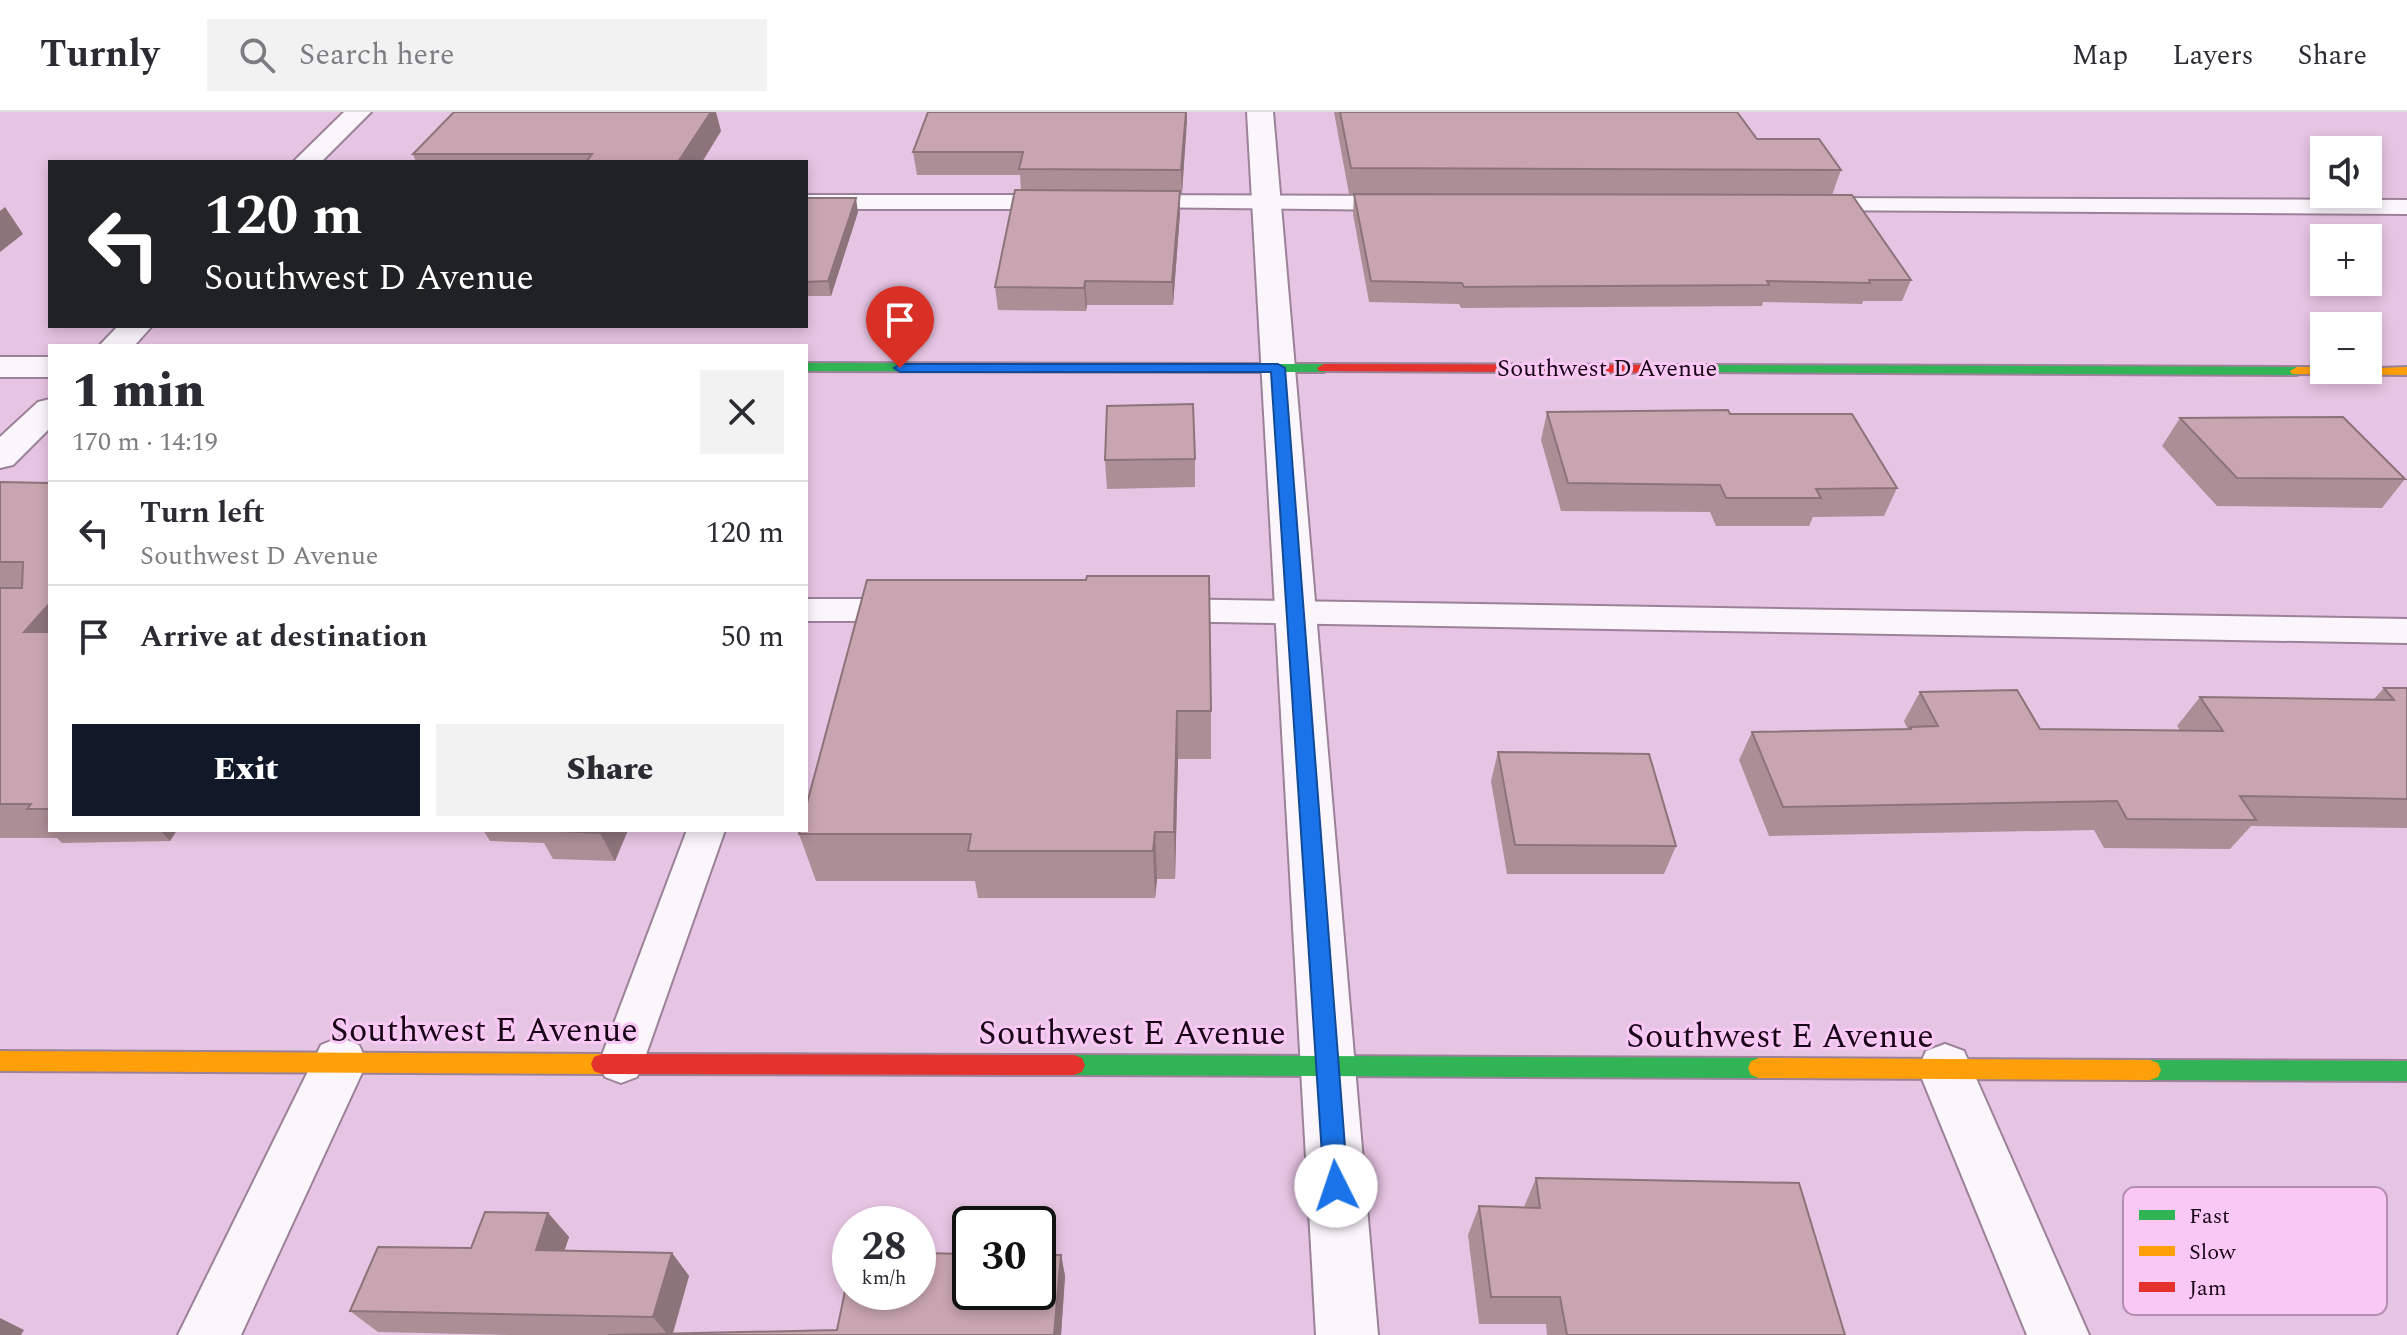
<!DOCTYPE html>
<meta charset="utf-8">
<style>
body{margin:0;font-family:Spectral,serif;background:#f2f2f3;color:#2b2b33;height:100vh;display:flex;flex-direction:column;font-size:30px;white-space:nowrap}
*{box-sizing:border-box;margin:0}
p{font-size:26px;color:#7c7c81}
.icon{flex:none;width:44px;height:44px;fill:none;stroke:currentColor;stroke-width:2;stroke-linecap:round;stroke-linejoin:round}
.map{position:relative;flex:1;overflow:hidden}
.details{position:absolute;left:48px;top:232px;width:760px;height:488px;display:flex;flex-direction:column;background:#fff;border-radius:0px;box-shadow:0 4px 12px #0003}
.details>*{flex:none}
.guide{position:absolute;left:48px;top:48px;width:760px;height:168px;border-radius:0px;box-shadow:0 4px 12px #0003;background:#202124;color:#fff;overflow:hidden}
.buttons{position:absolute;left:2310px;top:24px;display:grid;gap:16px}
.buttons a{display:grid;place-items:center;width:72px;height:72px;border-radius:0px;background:#fff;box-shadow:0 4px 12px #0003;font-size:40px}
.speed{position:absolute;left:832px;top:1094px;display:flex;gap:16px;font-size:40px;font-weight:700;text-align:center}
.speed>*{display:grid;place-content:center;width:104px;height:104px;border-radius:50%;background:#fff;box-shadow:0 4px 12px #0003;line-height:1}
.speed small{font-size:20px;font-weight:400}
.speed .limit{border:4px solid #111;border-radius:12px;background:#fff;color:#111}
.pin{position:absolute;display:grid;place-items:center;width:68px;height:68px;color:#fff;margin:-82px -34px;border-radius:50% 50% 50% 0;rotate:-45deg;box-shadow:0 0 8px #0007}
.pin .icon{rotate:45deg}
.me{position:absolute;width:88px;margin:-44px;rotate:356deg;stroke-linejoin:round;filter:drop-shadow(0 0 6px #0008)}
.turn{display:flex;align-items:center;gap:28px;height:168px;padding:0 24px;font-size:36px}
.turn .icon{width:104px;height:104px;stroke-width:2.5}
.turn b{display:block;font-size:56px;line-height:68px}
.round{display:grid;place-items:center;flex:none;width:84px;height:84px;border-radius:0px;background:#f2f2f3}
.overview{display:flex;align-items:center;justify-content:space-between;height:136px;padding:0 24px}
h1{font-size:48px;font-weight:800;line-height:60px}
.primary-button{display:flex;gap:16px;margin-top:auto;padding:16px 24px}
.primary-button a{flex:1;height:92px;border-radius:0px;background:#111827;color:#fff;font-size:32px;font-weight:800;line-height:92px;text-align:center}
.primary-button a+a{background:#f2f2f3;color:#2b2b33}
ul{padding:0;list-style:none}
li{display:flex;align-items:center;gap:24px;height:104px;padding:0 24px;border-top:2px solid #e1e1e2}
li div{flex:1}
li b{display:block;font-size:30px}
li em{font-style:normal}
header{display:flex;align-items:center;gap:48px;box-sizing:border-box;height:112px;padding:0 40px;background:#fff;border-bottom:2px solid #e1e1e2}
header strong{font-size:38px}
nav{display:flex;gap:44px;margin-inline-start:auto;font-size:28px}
.search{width:560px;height:72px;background:#f2f2f3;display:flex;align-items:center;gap:20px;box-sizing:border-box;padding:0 28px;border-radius:0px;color:#7c7c81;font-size:30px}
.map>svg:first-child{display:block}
</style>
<header>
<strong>Turnly</strong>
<div class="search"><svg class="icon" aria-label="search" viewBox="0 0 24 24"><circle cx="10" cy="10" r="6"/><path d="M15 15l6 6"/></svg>Search here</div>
<nav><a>Map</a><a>Layers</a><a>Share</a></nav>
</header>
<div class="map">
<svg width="2407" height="1223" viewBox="0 0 2407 1223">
<rect width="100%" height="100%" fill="#e6c4e3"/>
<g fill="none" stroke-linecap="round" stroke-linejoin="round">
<defs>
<g id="lane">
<polygon points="806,83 1061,83 1069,85 1072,90 1069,95 1061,97 806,97"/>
<polygon points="1133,83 1401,84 1409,86 1412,91 1409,96 1401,98 1125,95 1122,90 1125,85"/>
<polygon points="1813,86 2407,88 2407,102 1805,98 1802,93 1805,88"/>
<polygon points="806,487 908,487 920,490 925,498 920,506 908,509 806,509"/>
<polygon points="1160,487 2407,507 2407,531 1160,509 1148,506 1143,498 1148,490"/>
<polygon points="687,718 725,718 643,951 637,965 621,971 605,965 599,951"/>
</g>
<g id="street">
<polygon points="344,0 371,0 321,50 293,50"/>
<polygon points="1247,0 1273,0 1378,1223 1316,1223"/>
<polygon points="118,214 152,214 134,234 99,234"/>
<rect x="0" y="245" width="50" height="20"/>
<polygon points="50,287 50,316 13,353 0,356 0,325 38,290"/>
<polygon points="340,925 359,933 367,950 241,1223 178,1223 321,933"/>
<polygon points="1945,932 1964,939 2089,1223 2027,1223 1918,957 1926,939"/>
</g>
<g id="fast">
<polygon points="806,251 1324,252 1331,256 1324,260 806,259"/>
<polygon points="1708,253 2297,255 2304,259 2297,263 1703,260 1703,254"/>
<polygon points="1074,943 1759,946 1767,949 1770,956 1767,963 1759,966 1074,963 1066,960 1063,953 1066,946"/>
<polygon points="2150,948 2407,949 2407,969 2150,968 2142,965 2139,958 2142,951"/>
</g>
<g id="slow">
<polygon points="2297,255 2324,255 2324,258 2407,255 2407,263 2292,262 2290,259"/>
<polygon points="0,939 602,942 610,945 613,952 610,959 602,962 0,959"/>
<polygon points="1759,946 2150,948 2158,951 2161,958 2158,965 2150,968 1759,966 1751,963 1748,956 1751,949"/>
</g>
<g id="jam">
<polygon points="1324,252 1708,253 1715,257 1708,261 1319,259 1317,256"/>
<polygon points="602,942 1074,943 1082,946 1085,953 1082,960 1074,963 602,962 594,959 591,952 594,945"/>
</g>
</defs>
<use href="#lane" stroke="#9b8299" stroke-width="4"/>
<use href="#street" stroke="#9b8299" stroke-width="4"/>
<use href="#fast" stroke="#9b8299" stroke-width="4"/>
<use href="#slow" stroke="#9b8299" stroke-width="4"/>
<use href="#jam" stroke="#9b8299" stroke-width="4"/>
<use href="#lane" fill="#fbf6fb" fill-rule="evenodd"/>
<use href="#street" fill="#fbf6fb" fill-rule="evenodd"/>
<use href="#fast" fill="#30b455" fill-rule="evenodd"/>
<use href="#slow" fill="#ff9f0a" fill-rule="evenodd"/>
<use href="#jam" fill="#e5322d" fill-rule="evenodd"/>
</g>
<g fill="#ac8e97">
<polygon points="928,0 1187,0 1182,81 1180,81 1180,101 1173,193 1087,193 1086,199 998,198 995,175 1021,78 1020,63 917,63 913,40"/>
<polygon points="1334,0 1737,0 1757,27 1841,58 1832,83 1911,168 1902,189 1863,189 1862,192 1763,190 1762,194 1461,196 1459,192 1369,190 1353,102 1354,82 1349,82"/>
<polygon points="721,19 702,50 416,50 413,42"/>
<polygon points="806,86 858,100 831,184 806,184"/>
<polygon points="1547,300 1730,302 1897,376 1884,404 1813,405 1809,414 1716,414 1710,400 1561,399 1541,328"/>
<polygon points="2180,306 2405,367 2382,396 2217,394 2162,334"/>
<polygon points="1195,347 1195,375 1107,377 1105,348"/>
<polygon points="0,370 50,371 50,718 177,718 170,729 62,731 57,726 0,726"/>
<polygon points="867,468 1211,599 1211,647 1178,647 1175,767 1157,767 1155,786 978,786 975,769 816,769 799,722"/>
<polygon points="2384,576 2407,576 2407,716 2251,714 2230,737 2104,736 2094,718 1769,724 1739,648 1752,620 1908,618 1904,609 1920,580 2040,617 2180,618 2177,614 2200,585 2374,587"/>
<polygon points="1498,640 1676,734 1664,762 1507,762 1491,669"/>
<polygon points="483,718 628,718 615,749 553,747 544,731 490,729"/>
<polygon points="1536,1066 1845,1223 1547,1223 1546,1212 1479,1212 1468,1123 1479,1094 1524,1095"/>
<polygon points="548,1101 569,1125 564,1139 672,1141 689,1164 673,1222 837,1218 1061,1143 1065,1164 1061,1223 512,1223 378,1220 350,1199 471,1136"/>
</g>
<g fill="#8c747b">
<polygon points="711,0 716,0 721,19 702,50 678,50"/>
<polygon points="1186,0 1187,0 1187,9 1182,81 1181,58"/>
<polygon points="1180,79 1180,101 1173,193 1172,170"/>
<polygon points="856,86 858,100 831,184 828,169"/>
<polygon points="5,95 23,122 0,140 0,99"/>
<polygon points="1085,169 1087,193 1086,199 1084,176"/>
<polygon points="50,491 50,549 24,520"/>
<polygon points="1177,599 1178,647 1175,767 1174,720"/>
<polygon points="160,718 177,718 170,729"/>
<polygon points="601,718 628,718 615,749 600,721"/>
<polygon points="1155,720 1157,767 1155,786 1153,739"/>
<polygon points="548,1101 569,1125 557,1161 536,1138"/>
<polygon points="672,1141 689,1164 672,1223 668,1223 653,1205"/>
<polygon points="1061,1143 1065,1164 1061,1223 1054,1223"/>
<polygon points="0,1206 24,1218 21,1223 0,1223"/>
</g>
<g fill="#c8a5b0" stroke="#8c747b" stroke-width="2">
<polygon points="454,0 711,0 678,50 586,50 592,42 413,42"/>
<polygon points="928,0 1186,0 1181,58 1019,57 1023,40 913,40"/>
<polygon points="1340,0 1737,0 1757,27 1819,27 1841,58 1351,56"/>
<polygon points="1015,78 1180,79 1172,170 1085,169 1084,176 995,175"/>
<polygon points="1354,82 1852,83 1911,168 1869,168 1870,171 1767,169 1769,173 1464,175 1462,171 1371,169"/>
<polygon points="806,86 856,86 828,169 806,170"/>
<polygon points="1193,292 1195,347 1105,348 1107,294"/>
<polygon points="1728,298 1730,302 1852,302 1897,376 1816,377 1821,386 1726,386 1720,373 1568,371 1547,300"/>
<polygon points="2343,305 2405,367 2237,366 2180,306"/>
<polygon points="0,370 50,371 50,491 24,520 50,520 50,697 27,697 31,692 0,692 0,476 22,476 23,450 0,450"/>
<polygon points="1087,464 1209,464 1211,599 1177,599 1174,720 1155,720 1153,739 968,739 971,722 799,722 800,718 806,718 806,695 867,468 1086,468"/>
<polygon points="2384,576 2407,576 2407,687 2240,684 2256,708 2127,707 2117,689 1783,695 1752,620 1911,617 1910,615 1938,614 1920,580 2017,578 2040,617 2223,619 2200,585 2394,588"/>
<polygon points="1498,640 1649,642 1676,734 1515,733"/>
<polygon points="537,718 601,718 600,721"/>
<polygon points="1536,1066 1799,1071 1845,1223 1567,1223 1560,1185 1491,1185 1479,1094 1540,1096"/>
<polygon points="485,1100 548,1101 536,1138 672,1141 653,1205 350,1199 378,1135 471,1136"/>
<polygon points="918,1141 970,1142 970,1180 1038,1180 1038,1143 1061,1143 1054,1223 608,1223 837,1218 850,1155 850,1180 918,1180"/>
</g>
<polygon fill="#1a73e8" stroke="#114b97" stroke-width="2" points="1278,252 1285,256 1348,1074 1344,1082 1336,1086 1327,1082 1324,1074 1271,260 900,260 894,256 900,252"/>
<g text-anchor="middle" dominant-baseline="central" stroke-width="6" stroke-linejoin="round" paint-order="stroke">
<g font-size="24" fill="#180417" stroke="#fac8f5">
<text x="1607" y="257">Southwest D Avenue</text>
</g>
<g font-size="34" fill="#180417" stroke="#fac8f5">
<text x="484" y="919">Southwest E Avenue</text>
<text x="1132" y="922">Southwest E Avenue</text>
<text x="1780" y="925">Southwest E Avenue</text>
</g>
</g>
<rect x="2123" y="1075" width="264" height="128" rx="12" fill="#fac8f5" stroke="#b68db2" stroke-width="2"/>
<rect x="2139" y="1098" width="36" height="10" fill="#30b455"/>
<rect x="2139" y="1134" width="36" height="10" fill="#ff9f0a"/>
<rect x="2139" y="1170" width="36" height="10" fill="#e5322d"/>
<g font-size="22" fill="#180417">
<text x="2189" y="1111">Fast</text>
<text x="2189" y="1147">Slow</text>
<text x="2189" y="1183">Jam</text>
</g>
</svg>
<div class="buttons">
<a><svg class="icon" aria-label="sound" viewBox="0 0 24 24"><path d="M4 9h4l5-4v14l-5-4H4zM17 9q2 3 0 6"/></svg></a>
<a>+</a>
<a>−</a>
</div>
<div class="speed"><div>28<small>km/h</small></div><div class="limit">30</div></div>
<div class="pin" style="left:900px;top:256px;background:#d93025"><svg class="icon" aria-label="arrive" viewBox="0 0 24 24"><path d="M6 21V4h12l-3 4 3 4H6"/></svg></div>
<svg class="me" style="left:1336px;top:1074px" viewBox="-20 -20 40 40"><circle r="19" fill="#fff"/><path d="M0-13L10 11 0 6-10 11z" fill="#1a73e8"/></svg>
<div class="guide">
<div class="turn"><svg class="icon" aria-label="left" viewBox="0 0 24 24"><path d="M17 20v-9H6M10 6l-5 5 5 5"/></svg><div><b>120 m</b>Southwest D Avenue</div></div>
</div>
<section class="details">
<div class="overview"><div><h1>1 min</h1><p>170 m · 14:19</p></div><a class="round"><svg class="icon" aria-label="close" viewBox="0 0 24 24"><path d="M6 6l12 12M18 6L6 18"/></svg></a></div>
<ul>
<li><svg class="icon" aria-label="left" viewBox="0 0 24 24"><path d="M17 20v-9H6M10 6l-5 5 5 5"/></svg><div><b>Turn left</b><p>Southwest D Avenue</p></div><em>120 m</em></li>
<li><svg class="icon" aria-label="arrive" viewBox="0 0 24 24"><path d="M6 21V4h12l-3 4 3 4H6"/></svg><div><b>Arrive at destination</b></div><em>50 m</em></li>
</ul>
<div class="primary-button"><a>Exit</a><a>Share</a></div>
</section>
</div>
